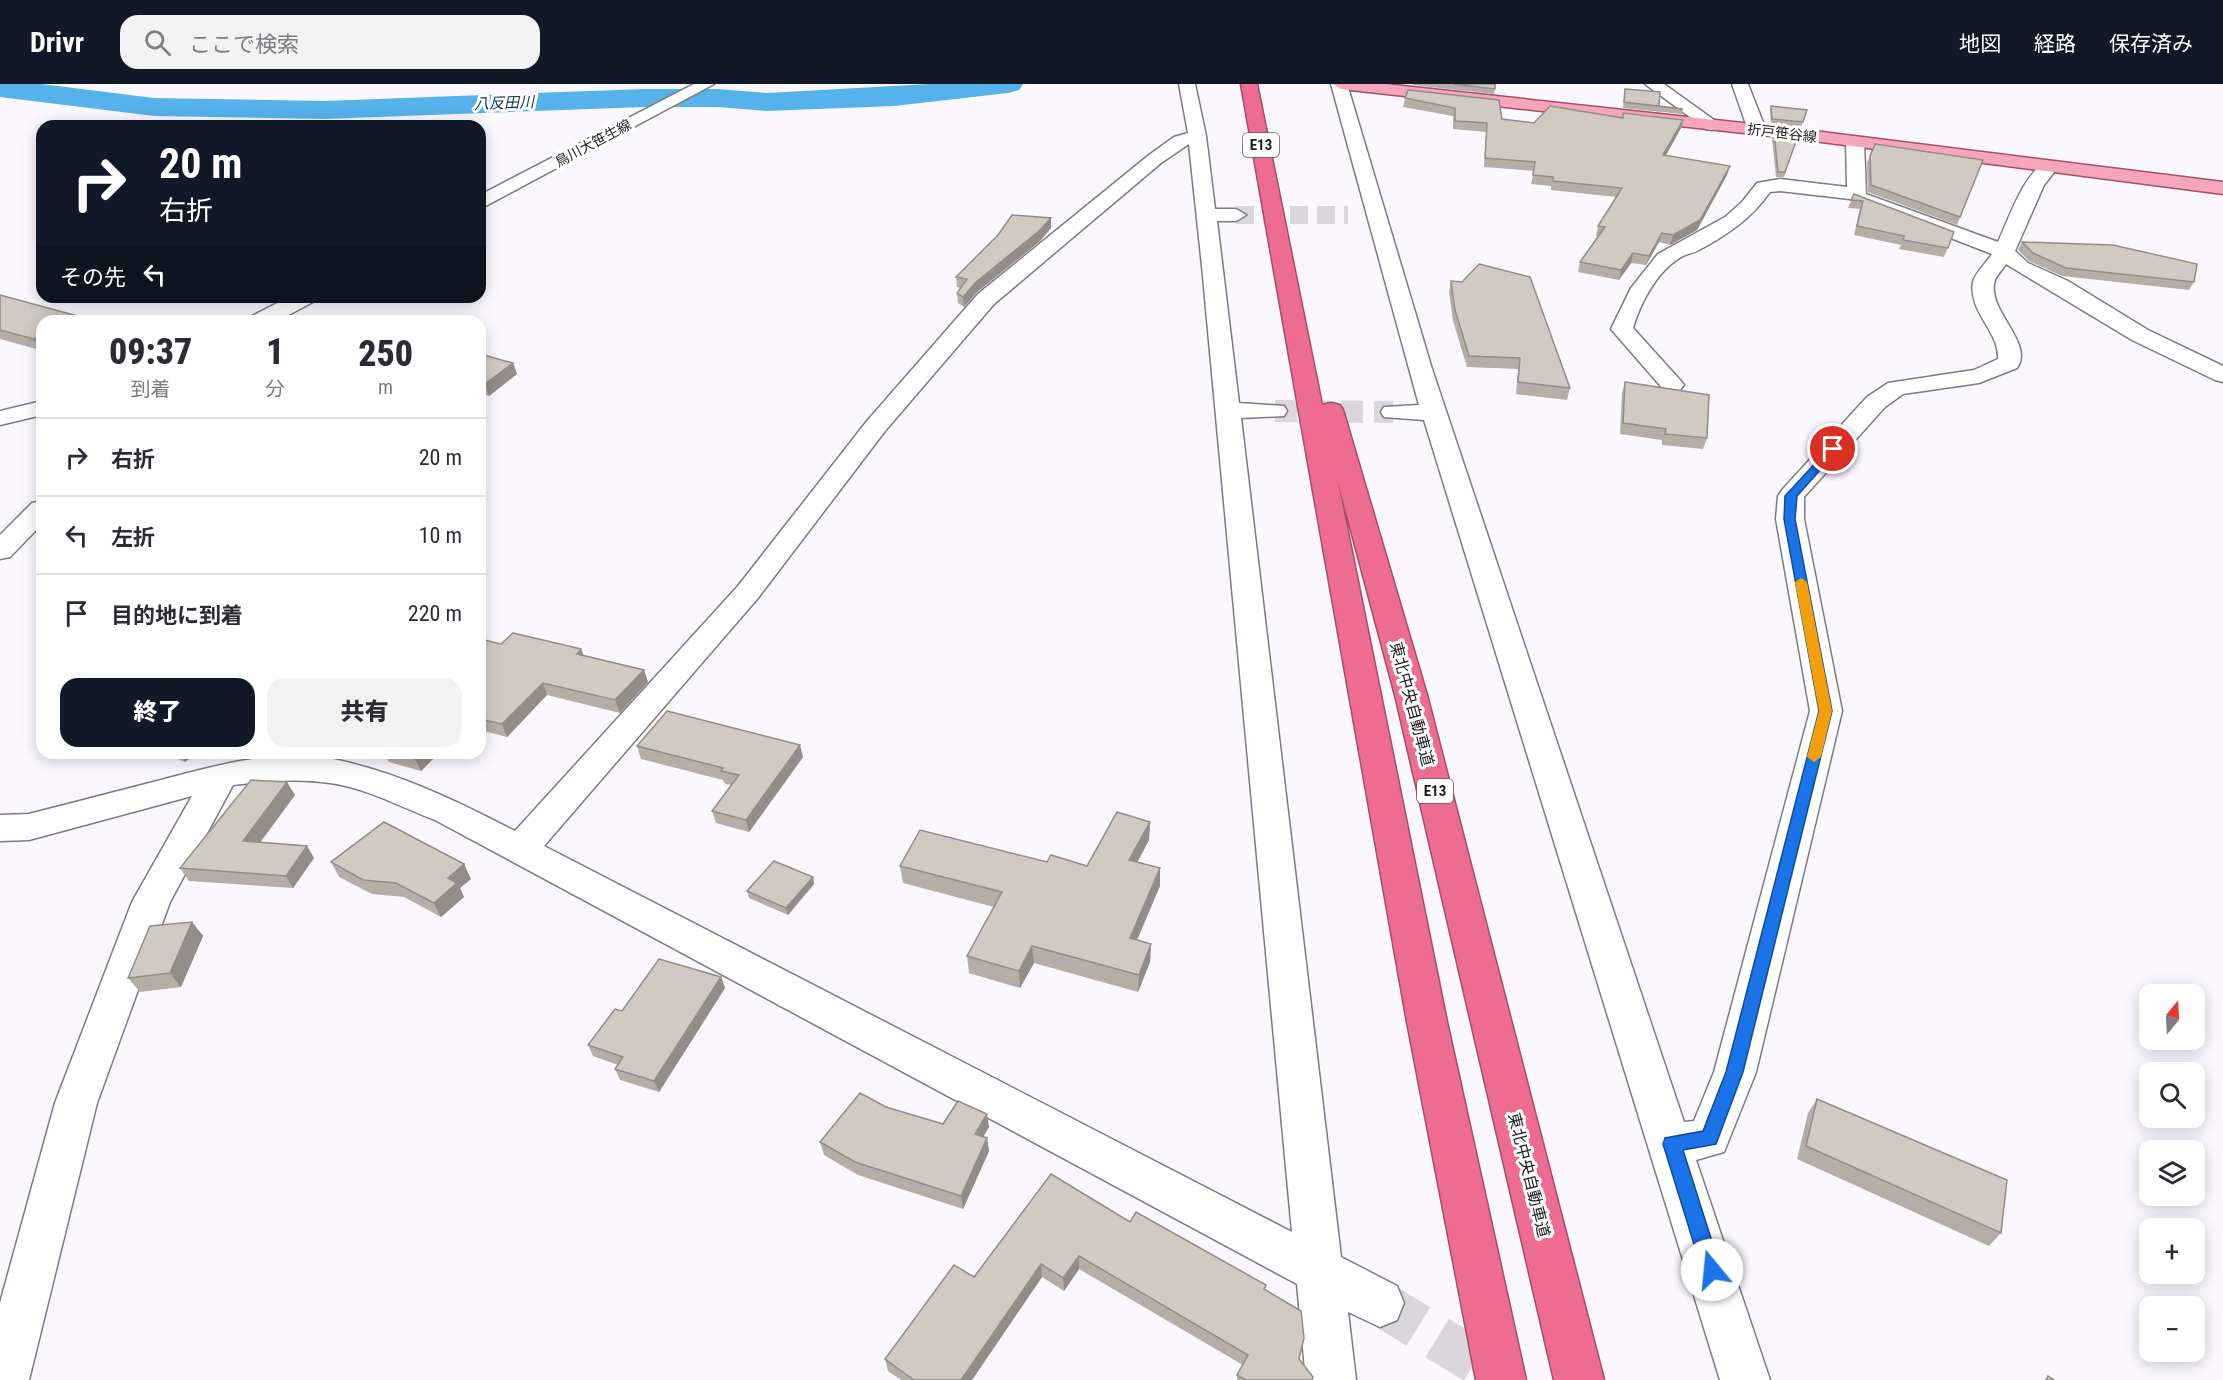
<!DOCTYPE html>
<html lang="ja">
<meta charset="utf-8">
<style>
body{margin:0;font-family:"Roboto Condensed","Noto Sans JP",sans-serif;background:#f2f2f3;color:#2b2b33;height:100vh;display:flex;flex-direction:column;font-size:22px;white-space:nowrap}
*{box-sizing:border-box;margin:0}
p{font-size:20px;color:#7c7c81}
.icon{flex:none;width:33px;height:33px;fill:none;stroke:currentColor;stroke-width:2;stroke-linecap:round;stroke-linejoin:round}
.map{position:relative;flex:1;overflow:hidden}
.panel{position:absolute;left:36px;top:231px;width:450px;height:444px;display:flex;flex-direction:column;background:#fff;border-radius:18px;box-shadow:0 3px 15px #0003}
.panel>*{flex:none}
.hud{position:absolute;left:36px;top:36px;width:450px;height:183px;border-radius:18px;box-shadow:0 3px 15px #0003;background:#111827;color:#fff;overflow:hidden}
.needle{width:39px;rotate:18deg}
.buttons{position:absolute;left:2139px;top:900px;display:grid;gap:12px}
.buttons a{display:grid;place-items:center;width:66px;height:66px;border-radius:12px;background:#fff;box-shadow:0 3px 15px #0003;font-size:30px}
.pin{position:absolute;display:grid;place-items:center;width:51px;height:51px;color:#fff;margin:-26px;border:3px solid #fff;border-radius:50%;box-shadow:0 2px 6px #0007}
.me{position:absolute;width:66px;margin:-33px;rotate:343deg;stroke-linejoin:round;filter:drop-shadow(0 0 4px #0008)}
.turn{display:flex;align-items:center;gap:21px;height:126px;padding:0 24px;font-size:27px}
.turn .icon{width:78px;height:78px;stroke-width:2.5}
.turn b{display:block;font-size:42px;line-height:51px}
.then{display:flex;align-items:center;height:57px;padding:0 24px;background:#0003;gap:12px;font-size:22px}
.eta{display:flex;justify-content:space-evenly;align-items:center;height:102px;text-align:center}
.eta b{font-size:36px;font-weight:800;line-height:42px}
.action{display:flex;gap:12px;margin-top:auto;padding:12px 24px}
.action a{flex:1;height:69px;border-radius:18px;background:#111827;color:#fff;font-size:24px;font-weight:800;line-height:69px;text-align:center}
.action a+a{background:#f2f2f3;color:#2b2b33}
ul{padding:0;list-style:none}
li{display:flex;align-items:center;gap:18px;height:78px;padding:0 24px;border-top:2px solid #e1e1e2}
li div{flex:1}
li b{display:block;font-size:22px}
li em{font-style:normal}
header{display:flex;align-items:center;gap:36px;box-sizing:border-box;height:84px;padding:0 30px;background:#111827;color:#fff}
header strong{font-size:28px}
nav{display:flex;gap:33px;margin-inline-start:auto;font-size:21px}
.search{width:420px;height:54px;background:#f2f2f3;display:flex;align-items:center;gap:15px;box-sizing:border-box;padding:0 21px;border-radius:18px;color:#7c7c81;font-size:22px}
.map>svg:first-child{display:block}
</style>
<header>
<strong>Drivr</strong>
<div class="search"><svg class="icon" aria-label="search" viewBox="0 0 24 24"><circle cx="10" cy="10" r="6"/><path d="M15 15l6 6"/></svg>ここで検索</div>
<nav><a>地図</a><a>経路</a><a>保存済み</a></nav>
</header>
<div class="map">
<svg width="2223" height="1296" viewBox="0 0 2223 1296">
<rect width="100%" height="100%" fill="#faf7fe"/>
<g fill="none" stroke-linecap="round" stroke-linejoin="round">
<polygon fill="#56b2eb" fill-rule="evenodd" points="0,0 41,0 154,14 325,17 644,5 718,5 767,9 929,0 1023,0 1019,6 1008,9 894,22 767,27 718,23 644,23 325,35 154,32 0,13"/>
<polyline stroke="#d9d6dc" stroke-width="18" stroke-dasharray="18 9" stroke-linecap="butt" points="1236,131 1348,131"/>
<polyline stroke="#d9d6dc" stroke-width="22" stroke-dasharray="22 11" stroke-linecap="butt" points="1275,327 1393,328"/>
<polyline stroke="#d9d6dc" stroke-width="45" stroke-dasharray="45 22" stroke-linecap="butt" points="1380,1219 1506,1296"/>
<defs>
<g id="minor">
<polygon points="694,0 714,0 480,125 480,111"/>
<path d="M1179,0H1195L1206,52L1215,125H1236L1246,131L1236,137H1217L1239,319L1284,322L1287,327L1284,332L1241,334L1341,1173L1397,1202L1404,1219L1397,1236L1380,1243L1348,1228L1356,1296H1306L1297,1200L435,736C401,723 366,704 330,699C298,694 265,697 233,701L170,818L97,1019L29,1296H0V1219L55,1019L132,818L192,712L29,756L0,757V731L29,730C72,719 115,708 157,697C214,682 274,664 333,675C397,688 457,717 515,747L738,502L867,337L978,210L1149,71L1174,53L1188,49ZM1189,60L1202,182L1292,1148L544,762L758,514L885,347L994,220L1161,79Z"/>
<path d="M1331,0H1347L1432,285L1684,1038L1694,1037L1714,988L1810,627L1776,435L1778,412L1782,406L1867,313L1888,299L1974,286L1998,275C2000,248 1968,228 1973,198C1975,189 1987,178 1992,170L1850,115L1780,107L1770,108C1752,134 1727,151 1699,166C1692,170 1684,170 1678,175C1656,189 1640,220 1633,244L1680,296L1684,301L1680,306H1664L1611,245L1631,204L1658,170L1725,133L1742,118L1757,99L1780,95L1847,103L1846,58L1849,54L1855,53L1864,58L1866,110L1998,158C2008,137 2026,82 2050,77L2059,82L2044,101L2015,167L2028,179L2068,197L2148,246L2223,282V298L2215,296L2132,256L2006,180C2003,185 1997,191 1995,196C1985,226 2035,258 2017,284L1979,299L1903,310L1885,323L1804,413V435L1842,627L1756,988L1724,1068L1696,1076L1770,1296H1720L1424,336L1384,333L1381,328L1384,323L1419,321Z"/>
<polygon points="1645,0 1664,0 1721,41 1712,46 1706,45"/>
<polygon points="1732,0 1748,0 1766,46 1763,50 1751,50 1748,46"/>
<polygon points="289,213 316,213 313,218 277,237 249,237 252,232"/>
<polygon points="42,317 42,331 0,341 0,327"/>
<polygon points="42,417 42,440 10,473 0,475 0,451 32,419"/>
</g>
<polygon id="major" points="1333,0 1385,0 1798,45 2223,98 2223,110 1798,55 1341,5"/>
<polygon id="highway" points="1241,0 1257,0 1322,321 1331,319 1340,321 1343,326 1427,611 1604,1296 1554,1296 1395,611 1337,394 1447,938 1526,1296 1476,1296 1407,938"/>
</defs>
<use href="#minor" stroke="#7e7a82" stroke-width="3"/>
<use href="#major" stroke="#a44f68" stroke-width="3"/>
<use href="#highway" stroke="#a44f68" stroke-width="3"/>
<use href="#minor" fill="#fff" fill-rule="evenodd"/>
<use href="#major" fill="#f5a6bd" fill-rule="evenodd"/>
<use href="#highway" fill="#ee6b91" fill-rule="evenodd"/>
</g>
<g fill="#b4aea7">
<polygon points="1413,0 1495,0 1495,5 1494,10 1413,1"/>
<polygon points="1625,5 1659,22 1683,25 1682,30 1623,24"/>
<polygon points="1408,6 1502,35 1534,39 1622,33 1623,29 1683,36 1681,44 1666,71 1727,91 1697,146 1670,161 1659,158 1646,181 1631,179 1619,196 1578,188 1580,178 1598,152 1596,152 1598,142 1616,113 1551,106 1551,102 1531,100 1534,87 1484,83 1486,48 1453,45 1453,32 1403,23 1405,14"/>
<polygon points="1771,22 1807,26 1801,43 1771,40 1770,27"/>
<polygon points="1774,49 1798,52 1784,93 1776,93 1772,54"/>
<polygon points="1875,60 1960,133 1957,141 1868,108 1867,79"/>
<polygon points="1854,110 1954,148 1944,173 1899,165 1901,161 1854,151 1860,125 1848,124"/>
<polygon points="1051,144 1040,157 977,208 964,223 958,219 957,209 960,204 957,203 956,193"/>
<polygon points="2022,158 2194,198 2189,206 2062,192 2029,177 2018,166"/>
<polygon points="1451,197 1570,304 1567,316 1516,310 1518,285 1467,283 1453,237 1449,208"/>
<polygon points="0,211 81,233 84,237 42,237 40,266 0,255"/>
<polygon points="480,270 513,279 517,290 489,312 480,309"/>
<polygon points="1625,298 1707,354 1703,365 1662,361 1662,356 1620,350 1622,309"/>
<polygon points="480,555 501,560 584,571 644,586 648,598 620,629 547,611 507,653 480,646"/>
<polygon points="637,662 803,673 749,748 716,739 712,727 731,701 725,700 723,696 641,675"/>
<polygon points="163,669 197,669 185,678"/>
<polygon points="384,669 439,669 421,687 389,678"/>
<polygon points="295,711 260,759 314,774 293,804 189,797 180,784"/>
<polygon points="1150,738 1149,756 1137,778 1160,802 1137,856 1151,860 1150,878 1138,908 1034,879 1020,904 969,889 967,872 994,823 903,799 900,782 1087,782"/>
<polygon points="331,778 471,795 460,804 464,813 441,833 404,813 372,810 339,793"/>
<polygon points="813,793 814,800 788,831 749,814 747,807"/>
<polygon points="192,838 203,852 181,903 140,908 128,894"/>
<polygon points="721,893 725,904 659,1008 620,996 615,985 618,981 593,972 588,961 622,927"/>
<polygon points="1817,1015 2001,1149 1989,1162 1797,1075 1808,1029"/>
<polygon points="886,1023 943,1040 989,1043 983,1053 987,1054 989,1067 963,1125 858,1091 824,1071 820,1058"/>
<polygon points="1130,1138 1266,1201 1265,1205 1299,1275 1312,1296 1237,1296 1237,1291 1243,1281 1079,1185 1064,1207 1042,1193 972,1296 901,1296 888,1287 885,1275 974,1193"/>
</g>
<g fill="#928d88">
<polygon points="1683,36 1681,44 1661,80 1663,71"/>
<polygon points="1730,82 1727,91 1697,146 1670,161 1673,151"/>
<polygon points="1051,134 1051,144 1040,157 977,208 964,223 963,213 976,198"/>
<polygon points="1662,149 1659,158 1646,181 1649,172"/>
<polygon points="1633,169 1631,179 1619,196 1621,186"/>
<polygon points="81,233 84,237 72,237"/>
<polygon points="42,251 42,265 40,266 34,255"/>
<polygon points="513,279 517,290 489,312 485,300"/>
<polygon points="581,565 586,577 577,570"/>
<polygon points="644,586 648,598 620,629 615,616"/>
<polygon points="543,599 547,611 507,653 502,640"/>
<polygon points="800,661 803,673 749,748 746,736"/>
<polygon points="179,669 197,669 185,678"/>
<polygon points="421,669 439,669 421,687 415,675"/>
<polygon points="287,698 295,711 251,770 243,757"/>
<polygon points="1150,738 1149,756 1129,794 1129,776"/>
<polygon points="307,762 314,774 293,804 286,792"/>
<polygon points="464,780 471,795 460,804 464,813 441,833 434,819 448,794"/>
<polygon points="1160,784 1160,802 1130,872 1130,854"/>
<polygon points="813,793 814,800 788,831 786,824"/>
<polygon points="192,838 203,852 181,903 170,889"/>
<polygon points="1151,860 1150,878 1138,908 1139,891"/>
<polygon points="1032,862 1034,879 1020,904 1019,887"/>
<polygon points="721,893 725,904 659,1008 654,997"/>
<polygon points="987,1030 989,1043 977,1063 975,1050"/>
<polygon points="987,1054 989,1067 963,1125 961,1112"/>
<polygon points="1079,1172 1079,1185 1064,1207 1063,1194"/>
<polygon points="1041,1180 1042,1193 972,1296 961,1296"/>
</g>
<g fill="#d1cac2" stroke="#928d88" stroke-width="1.5">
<polygon points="1453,0 1495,0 1495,5"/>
<polygon points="1625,5 1660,8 1659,22 1683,25 1624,18"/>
<polygon points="1408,6 1499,16 1502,35 1534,39 1550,22 1623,34 1623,29 1683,36 1663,71 1730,82 1700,136 1673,151 1662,149 1649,172 1633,169 1621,186 1580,178 1605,143 1598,142 1622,104 1553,97 1553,93 1533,91 1535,78 1485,74 1487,39 1455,37 1455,24 1405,14"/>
<polygon points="1771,22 1807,26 1803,38 1772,35"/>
<polygon points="1774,49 1798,52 1785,88 1778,88"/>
<polygon points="1875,60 1983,76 1960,133 1871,101 1870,72"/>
<polygon points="1854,110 1954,148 1948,164 1903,156 1904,152 1857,142 1863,117 1851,116"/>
<polygon points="1012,131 1051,134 1039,147 976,198 963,213 957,209 967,195 956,193 998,151"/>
<polygon points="2022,158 2113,161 2197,180 2194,198 2066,184 2033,169"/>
<polygon points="1479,180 1530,193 1570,304 1518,298 1520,274 1469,272 1455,226 1451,197 1462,198"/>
<polygon points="0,211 81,233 72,237 42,237 42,251 34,255 0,246"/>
<polygon points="480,270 513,279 485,300 480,298"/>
<polygon points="1625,298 1709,311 1707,354 1665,350 1666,345 1623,339"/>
<polygon points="513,549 581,565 577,570 644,586 615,616 543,599 502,640 480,635 480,555 501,560"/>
<polygon points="667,627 800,661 746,736 712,727 739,691 721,687 723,684 637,662"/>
<polygon points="394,669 421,669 415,675"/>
<polygon points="251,696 287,698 243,757 307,762 286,792 180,784"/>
<polygon points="1117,728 1150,738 1129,776 1160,784 1130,854 1151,860 1139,891 1032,862 1019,887 967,872 1002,808 900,782 920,746 1047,778 1051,771 1087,782"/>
<polygon points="384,738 464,780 448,794 457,799 434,819 396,799 363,796 331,778"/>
<polygon points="774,777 813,793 786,824 747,807"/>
<polygon points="192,838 170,889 128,894 150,842"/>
<polygon points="659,875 721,893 654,997 615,985 623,973 588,961 615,925 622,927"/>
<polygon points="860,1009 886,1023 943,1040 958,1017 987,1030 975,1050 987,1054 961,1112 855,1078 820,1058"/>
<polygon points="1817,1015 2007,1096 2001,1149 1806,1062"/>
<polygon points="1051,1090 1130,1138 1136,1128 1266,1201 1264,1205 1301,1227 1304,1254 1299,1275 1313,1293 1312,1296 1246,1296 1237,1291 1248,1271 1079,1172 1063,1194 1041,1180 961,1296 914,1296 885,1275 954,1181 974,1193"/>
<polygon points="2048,1292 2054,1296 2046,1296"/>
</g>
<polygon fill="#1a73e8" stroke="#114b97" stroke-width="1.5" points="1830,363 1839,365 1797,412 1795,435 1832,627 1743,988 1716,1060 1683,1066 1721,1186 1718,1193 1712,1196 1705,1193 1702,1186 1663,1060 1665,1054 1703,1047 1726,988 1819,627 1784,435 1785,412"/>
<polygon fill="#f59e0b" points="1801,494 1807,498 1832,627 1821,673 1814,678 1807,673 1819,627 1795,498"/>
<g text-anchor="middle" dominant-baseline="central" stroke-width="6" stroke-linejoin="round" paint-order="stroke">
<g font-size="14" fill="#1b1a1d" stroke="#fff">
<text transform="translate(1782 49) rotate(7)">折戸笹谷線</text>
<text transform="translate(593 59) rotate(-28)">鳥川大笹生線</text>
</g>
<g font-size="15" font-style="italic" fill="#0a3349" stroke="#fff">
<text transform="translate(504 19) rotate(-2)">八反田川</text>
</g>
<g fill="#fff" stroke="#5f5f61" stroke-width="1.5">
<rect x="1243" y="49" width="36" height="24" rx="4.5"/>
<rect x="1417" y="695" width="36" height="24" rx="4.5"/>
</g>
<g font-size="15" font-weight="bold" fill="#1b1a1d">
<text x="1261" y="61">E13</text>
<text x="1435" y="707">E13</text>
</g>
<g font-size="16" fill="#1b1a1d" stroke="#fff">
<text transform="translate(1412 620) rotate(75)">東北中央自動車道</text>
<text transform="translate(1529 1091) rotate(76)">東北中央自動車道</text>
</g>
</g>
</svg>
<div class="buttons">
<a><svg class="needle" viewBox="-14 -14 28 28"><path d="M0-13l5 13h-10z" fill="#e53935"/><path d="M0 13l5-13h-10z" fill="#7c7c81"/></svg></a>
<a><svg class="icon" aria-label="search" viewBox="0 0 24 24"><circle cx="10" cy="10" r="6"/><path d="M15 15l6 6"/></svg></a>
<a><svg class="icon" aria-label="layers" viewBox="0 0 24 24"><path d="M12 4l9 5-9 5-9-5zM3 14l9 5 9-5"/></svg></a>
<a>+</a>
<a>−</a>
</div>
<div class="pin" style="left:1833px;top:365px;background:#d93025"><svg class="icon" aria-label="arrive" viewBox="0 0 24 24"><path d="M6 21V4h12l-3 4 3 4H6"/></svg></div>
<svg class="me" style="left:1712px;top:1186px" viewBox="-20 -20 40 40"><circle r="19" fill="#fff"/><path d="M0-13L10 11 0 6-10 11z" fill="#1a73e8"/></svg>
<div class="hud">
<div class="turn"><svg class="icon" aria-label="right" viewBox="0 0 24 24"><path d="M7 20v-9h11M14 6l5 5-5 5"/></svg><div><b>20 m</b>右折</div></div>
<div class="then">その先<svg class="icon" aria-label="left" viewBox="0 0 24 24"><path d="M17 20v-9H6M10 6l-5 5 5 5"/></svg></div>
</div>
<section class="panel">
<div class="eta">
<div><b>09:37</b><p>到着</p></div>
<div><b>1</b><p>分</p></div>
<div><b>250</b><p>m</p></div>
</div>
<ul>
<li><svg class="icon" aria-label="right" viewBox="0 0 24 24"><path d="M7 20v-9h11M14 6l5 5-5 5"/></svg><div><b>右折</b></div><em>20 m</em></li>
<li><svg class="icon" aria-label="left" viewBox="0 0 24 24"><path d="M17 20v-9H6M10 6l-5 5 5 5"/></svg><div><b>左折</b></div><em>10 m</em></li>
<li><svg class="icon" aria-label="arrive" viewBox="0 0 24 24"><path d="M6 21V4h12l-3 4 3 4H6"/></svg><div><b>目的地に到着</b></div><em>220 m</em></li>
</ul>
<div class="action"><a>終了</a><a>共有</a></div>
</section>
</div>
